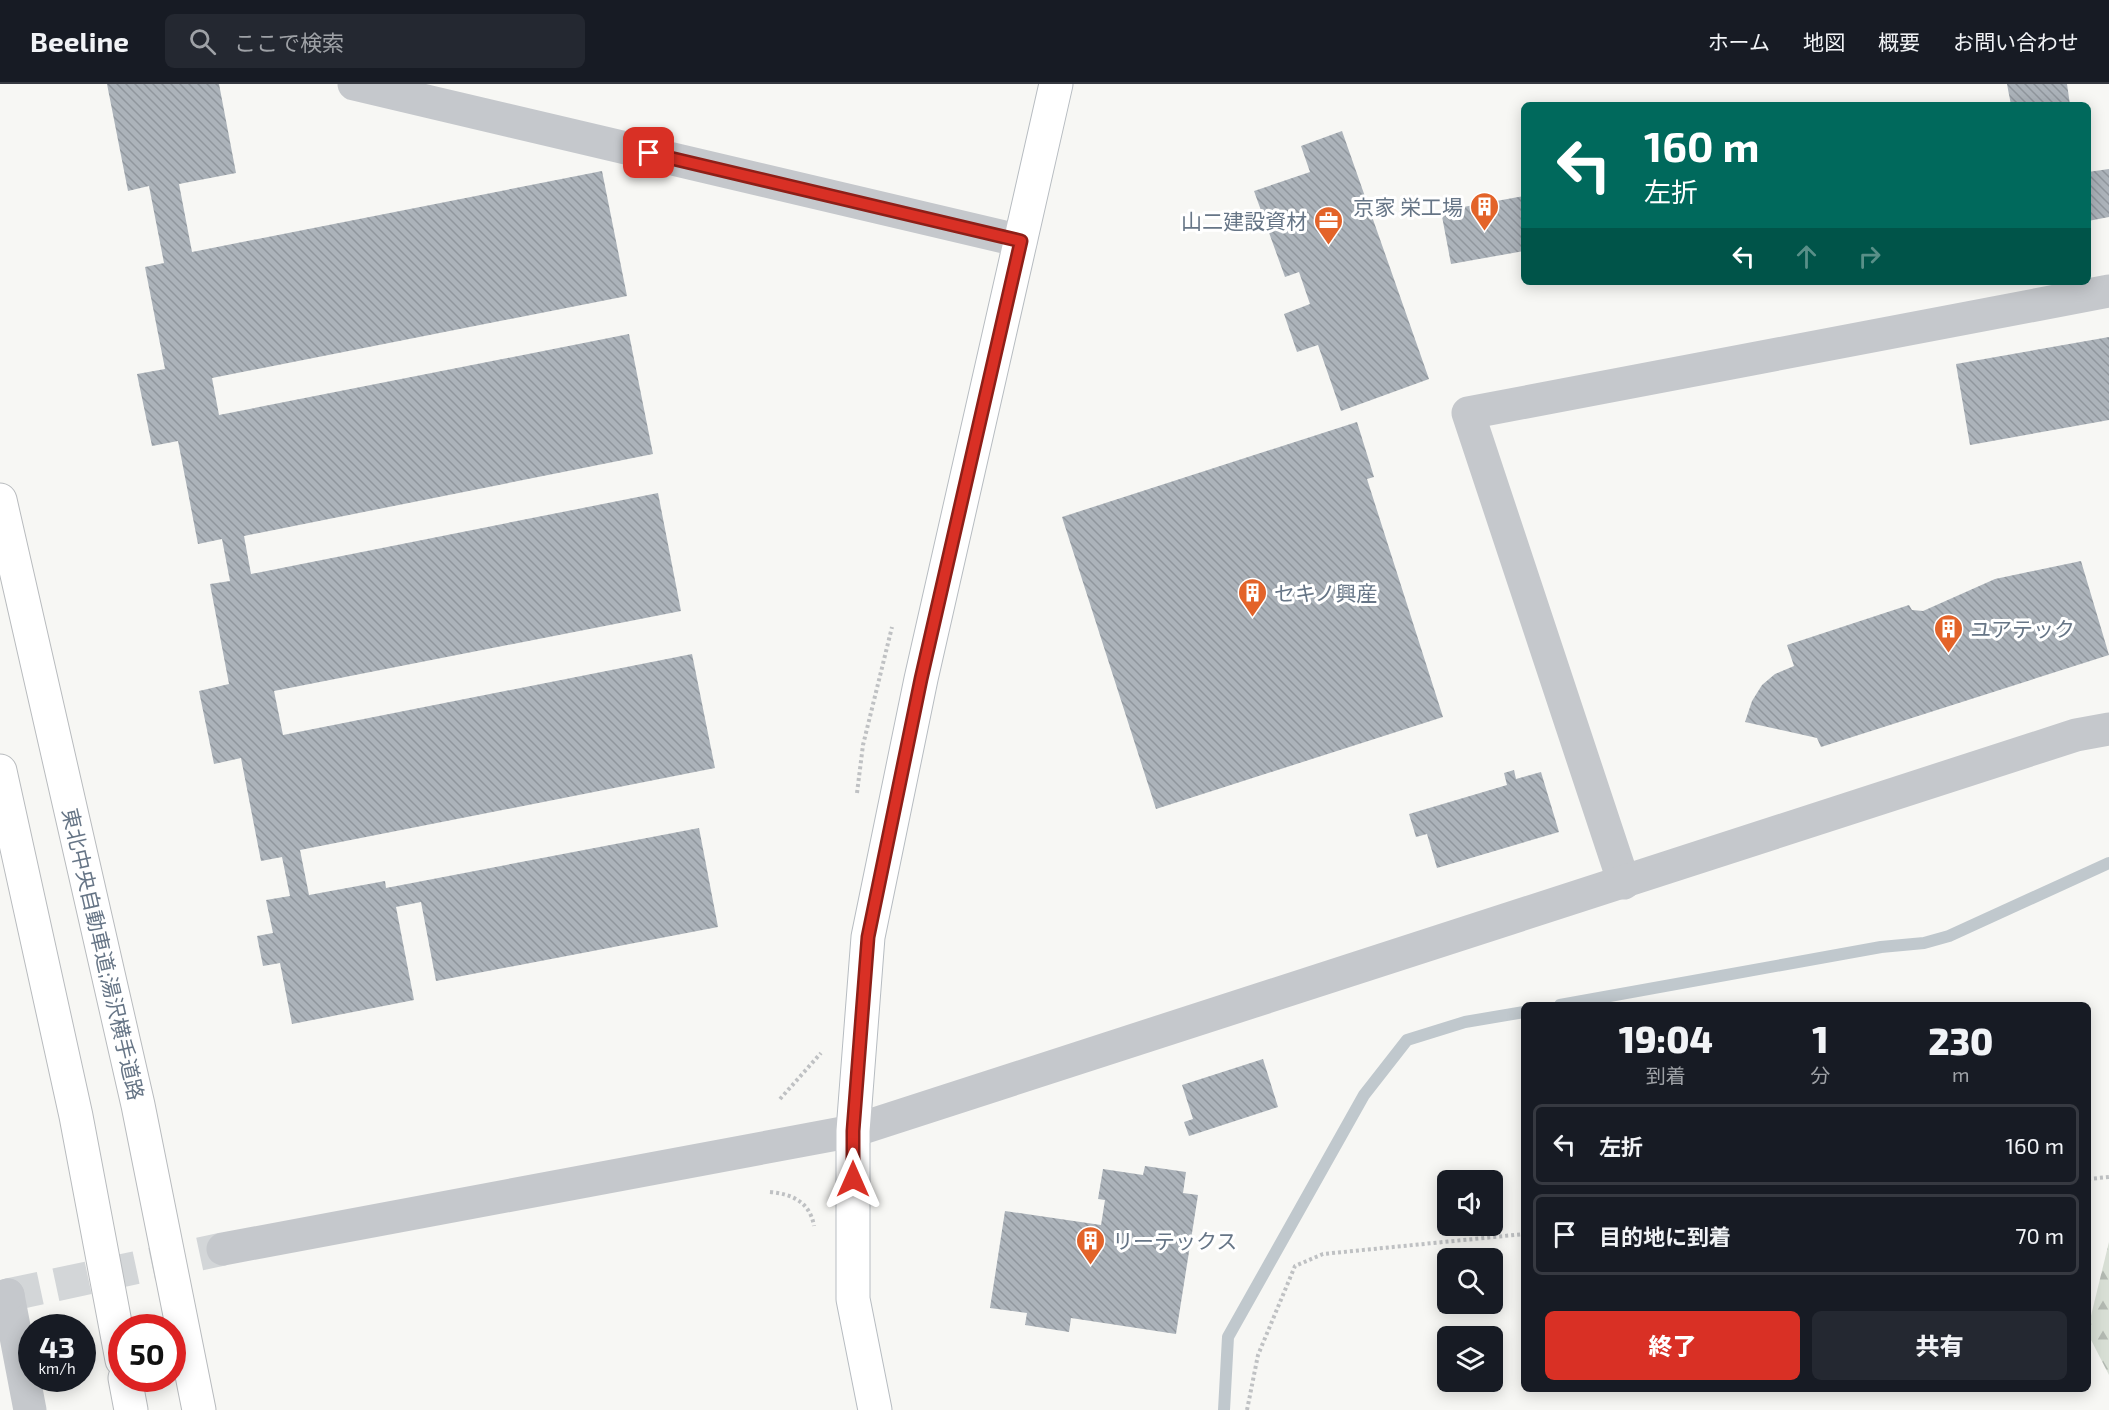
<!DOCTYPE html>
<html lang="ja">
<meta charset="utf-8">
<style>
body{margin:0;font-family:"Exo 2","Noto Sans JP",sans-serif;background:#242831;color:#f1f3f6;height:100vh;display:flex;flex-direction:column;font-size:22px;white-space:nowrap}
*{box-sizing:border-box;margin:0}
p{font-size:20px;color:#9ea1a6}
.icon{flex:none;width:33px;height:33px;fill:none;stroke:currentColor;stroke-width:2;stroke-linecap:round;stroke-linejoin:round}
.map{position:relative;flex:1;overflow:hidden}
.sheet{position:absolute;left:1521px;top:918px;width:570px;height:390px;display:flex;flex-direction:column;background:#171b24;border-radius:9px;box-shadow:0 3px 15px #0003}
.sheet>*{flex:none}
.banner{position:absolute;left:1521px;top:18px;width:570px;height:183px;border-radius:9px;box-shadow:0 3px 15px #0003;background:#00695c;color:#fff;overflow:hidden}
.buttons{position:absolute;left:1437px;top:1086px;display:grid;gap:12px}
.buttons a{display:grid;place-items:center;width:66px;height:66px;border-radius:9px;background:#171b24;box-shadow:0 3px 15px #0003;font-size:30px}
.speed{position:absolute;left:18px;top:1230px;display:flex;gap:12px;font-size:30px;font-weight:700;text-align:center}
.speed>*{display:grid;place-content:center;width:78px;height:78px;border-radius:50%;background:#171b24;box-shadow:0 3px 15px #0003;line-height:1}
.speed small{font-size:15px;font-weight:400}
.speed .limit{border:9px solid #d22;background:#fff;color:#111}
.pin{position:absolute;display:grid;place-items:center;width:51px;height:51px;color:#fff;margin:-26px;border-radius:12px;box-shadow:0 3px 9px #0006}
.me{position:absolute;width:66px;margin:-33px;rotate:0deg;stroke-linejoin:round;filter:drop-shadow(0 0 4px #0008)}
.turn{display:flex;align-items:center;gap:21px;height:126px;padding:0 24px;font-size:27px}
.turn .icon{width:78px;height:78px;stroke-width:2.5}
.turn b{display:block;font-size:42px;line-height:51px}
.lanes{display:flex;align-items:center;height:57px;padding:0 24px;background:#0003;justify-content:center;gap:30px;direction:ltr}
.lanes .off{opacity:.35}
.eta{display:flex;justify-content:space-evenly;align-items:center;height:102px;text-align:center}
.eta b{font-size:36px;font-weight:800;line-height:42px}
.primary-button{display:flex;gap:12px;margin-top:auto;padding:12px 24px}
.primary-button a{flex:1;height:69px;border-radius:9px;background:#d93025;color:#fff;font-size:24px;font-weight:800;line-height:69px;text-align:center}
.primary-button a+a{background:#242831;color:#f1f3f6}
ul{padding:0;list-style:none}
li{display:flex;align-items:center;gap:18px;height:81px;margin:0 12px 9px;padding:0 12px;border:3px solid #363941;border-radius:9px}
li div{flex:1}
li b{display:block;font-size:22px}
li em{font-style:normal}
header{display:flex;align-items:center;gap:36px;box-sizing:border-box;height:84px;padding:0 30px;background:#171b24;border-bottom:2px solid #363941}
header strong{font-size:28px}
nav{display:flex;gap:33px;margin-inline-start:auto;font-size:21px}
.search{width:420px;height:54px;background:#242831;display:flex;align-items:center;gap:15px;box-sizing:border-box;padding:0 21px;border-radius:9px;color:#9ea1a6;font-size:22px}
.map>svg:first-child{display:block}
</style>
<header>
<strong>Beeline</strong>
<div class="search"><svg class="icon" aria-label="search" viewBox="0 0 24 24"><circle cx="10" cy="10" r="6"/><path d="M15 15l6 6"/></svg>ここで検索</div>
<nav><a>ホーム</a><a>地図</a><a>概要</a><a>お問い合わせ</a></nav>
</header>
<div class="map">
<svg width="2109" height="1326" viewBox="0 0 2109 1326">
<defs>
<pattern id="forest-firs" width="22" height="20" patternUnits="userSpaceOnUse" patternTransform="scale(1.5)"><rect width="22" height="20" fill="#d8dfd5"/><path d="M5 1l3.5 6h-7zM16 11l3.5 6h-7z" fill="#b3b9b2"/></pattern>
<pattern id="building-back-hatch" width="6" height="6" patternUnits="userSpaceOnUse" patternTransform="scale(1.5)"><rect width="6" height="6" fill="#acb3ba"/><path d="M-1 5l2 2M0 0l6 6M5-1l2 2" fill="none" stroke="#90969d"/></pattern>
</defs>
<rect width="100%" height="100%" fill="#f7f7f4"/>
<polygon fill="url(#forest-firs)" points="2109,1158 2109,1291 2088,1250 2088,1244"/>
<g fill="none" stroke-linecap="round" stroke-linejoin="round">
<g stroke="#c0c8cd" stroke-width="12">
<polyline points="1560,921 1881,863 1924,859 1949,852 2109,779"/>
<polyline points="1224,1326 1228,1253 1364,1011 1407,956 1465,938 1524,928"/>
</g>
</g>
<g fill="url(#building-back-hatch)">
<polygon points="107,0 219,0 236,89 179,100 192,168 602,87 627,212 212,294 219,331 629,250 653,370 244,452 251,490 658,409 681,527 274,607 283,651 692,570 715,684 300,766 309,811 385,797 386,804 699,744 718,843 436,897 421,818 396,823 414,916 292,940 280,879 263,882 257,852 273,849 266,816 290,812 282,773 261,777 241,674 214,680 199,607 229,600 210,500 230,497 222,455 198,460 178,357 152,362 137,290 165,285 145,183 164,179 149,102 128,107"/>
<polygon points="2007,0 2067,0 2070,21 2011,21"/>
<polygon points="1342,47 1429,295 1341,327 1318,261 1297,268 1284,230 1310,220 1299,188 1285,193 1254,107 1310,88 1301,62"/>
<polygon points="2109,85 2109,133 2088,137 2088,88"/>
<polygon points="1524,112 1524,167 1451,180 1441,127"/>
<polygon points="2109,253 2109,336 1970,361 1956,280"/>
<polygon points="1357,338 1374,393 1367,395 1443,633 1156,725 1062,433"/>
<polygon points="2081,477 2109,571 1821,663 1817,654 1745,638 1752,617 1762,601 1775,590 1794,582 1787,561 1909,521 1912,526 1923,527 1995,495"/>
<polygon points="1514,686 1516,695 1541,688 1559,748 1437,784 1427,750 1416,753 1409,730 1507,701 1504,689"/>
<polygon points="1263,975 1278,1023 1189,1052 1184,1038 1193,1035 1182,1001"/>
<polygon points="1145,1082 1186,1088 1183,1109 1198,1111 1176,1250 1071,1234 1069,1248 1025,1241 1027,1229 990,1224 1005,1127 1101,1141 1105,1116 1098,1115 1103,1085 1143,1091"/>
</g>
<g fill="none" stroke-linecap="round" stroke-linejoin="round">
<polyline stroke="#d3d6d8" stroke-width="33" stroke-dasharray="33 16" stroke-linecap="butt" points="8,1211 223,1165"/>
<defs>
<polyline id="secondary" points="875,1326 853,1215 853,1047 868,853 921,595 1056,0"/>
<g id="motorway">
<polyline points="0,416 138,1021 199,1326"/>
<polyline points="0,687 76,1032 122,1276"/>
<polyline points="125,1294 131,1326"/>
</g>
</defs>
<use href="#secondary" stroke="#b7bcc1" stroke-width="35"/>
<use href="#motorway" stroke="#b8bbbe" stroke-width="35"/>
<g stroke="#bfc1c3" stroke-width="4" stroke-dasharray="3 3" stroke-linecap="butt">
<polyline points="857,709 863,661 892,543"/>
<polyline points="780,1015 821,969"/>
<polyline points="2088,1095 2109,1093"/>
<path d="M770,1108C792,1110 810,1118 814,1142"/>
<polyline points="1247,1326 1258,1271 1295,1182 1323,1170 1524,1150"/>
</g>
<g stroke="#c5c8cc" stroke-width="33">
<polyline points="1624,799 1468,329 2109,207"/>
<polyline points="8,1211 30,1326"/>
</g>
<g stroke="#c5c8cc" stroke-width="33">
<polyline points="354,0 1021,157"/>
<polyline points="223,1165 853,1047 2076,651 2109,645"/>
<polyline points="0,1213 8,1211"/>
</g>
<use href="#secondary" stroke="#fff" stroke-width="33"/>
<use href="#motorway" stroke="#fff" stroke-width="33"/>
</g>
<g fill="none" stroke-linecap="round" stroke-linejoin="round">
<defs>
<polyline id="route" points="649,69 1021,157 921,595 868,853 853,1047 853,1095"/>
</defs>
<use href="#route" stroke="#8d1f18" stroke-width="15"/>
<use href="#route" stroke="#d93025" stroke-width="10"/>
</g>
<defs>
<symbol id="building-pin" viewBox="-11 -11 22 30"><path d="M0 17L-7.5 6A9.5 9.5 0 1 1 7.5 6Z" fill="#e36329" stroke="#fff"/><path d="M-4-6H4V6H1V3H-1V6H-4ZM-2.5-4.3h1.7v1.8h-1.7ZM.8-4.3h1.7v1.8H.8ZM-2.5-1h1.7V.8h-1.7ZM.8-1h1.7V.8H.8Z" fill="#fff"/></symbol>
<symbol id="office-pin" viewBox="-11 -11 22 30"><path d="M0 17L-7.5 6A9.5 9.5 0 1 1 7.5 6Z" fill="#e36329" stroke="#fff"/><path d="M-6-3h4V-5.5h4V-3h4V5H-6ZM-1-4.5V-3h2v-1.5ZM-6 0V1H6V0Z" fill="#fff"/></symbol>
</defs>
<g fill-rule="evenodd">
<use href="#building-pin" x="1468" y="106" width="33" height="45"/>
<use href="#office-pin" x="1312" y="120" width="33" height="45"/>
<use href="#building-pin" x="1236" y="492" width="33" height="45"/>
<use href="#building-pin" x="1932" y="528" width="33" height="45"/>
<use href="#building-pin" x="1074" y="1140" width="33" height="45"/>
</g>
<g text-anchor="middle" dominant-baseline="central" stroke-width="6" stroke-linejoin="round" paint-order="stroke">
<g font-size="21" fill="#667586" stroke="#fff" text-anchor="start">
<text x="1463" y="122" text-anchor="end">京家 栄工場</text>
<text x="1307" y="136" text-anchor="end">山二建設資材</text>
<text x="1274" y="508">セキノ興産</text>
<text x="1970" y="544">ユアテック</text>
<text x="1112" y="1156">リーテックス</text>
</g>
<g font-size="21" fill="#667586" stroke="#fff">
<text transform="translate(104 870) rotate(77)">東北中央自動車道;湯沢横手道路</text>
</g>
</g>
</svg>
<div class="buttons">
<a><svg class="icon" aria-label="sound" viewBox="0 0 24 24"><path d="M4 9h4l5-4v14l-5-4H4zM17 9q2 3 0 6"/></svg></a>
<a><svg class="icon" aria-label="search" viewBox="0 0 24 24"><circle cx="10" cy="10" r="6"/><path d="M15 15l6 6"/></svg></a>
<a><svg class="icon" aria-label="layers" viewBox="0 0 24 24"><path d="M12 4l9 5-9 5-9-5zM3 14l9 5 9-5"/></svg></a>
</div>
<div class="speed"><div>43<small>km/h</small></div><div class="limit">50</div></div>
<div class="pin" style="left:649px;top:69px;background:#d93025"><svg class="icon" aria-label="arrive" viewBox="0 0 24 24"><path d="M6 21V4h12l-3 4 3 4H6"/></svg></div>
<svg class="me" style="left:853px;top:1095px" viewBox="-20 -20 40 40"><path d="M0-17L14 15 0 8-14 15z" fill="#d93025" stroke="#fff" stroke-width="4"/></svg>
<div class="banner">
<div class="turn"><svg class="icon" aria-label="left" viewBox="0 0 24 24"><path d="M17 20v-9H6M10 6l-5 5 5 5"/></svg><div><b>160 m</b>左折</div></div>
<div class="lanes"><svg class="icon" aria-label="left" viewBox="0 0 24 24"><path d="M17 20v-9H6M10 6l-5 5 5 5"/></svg><svg class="icon off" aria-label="ahead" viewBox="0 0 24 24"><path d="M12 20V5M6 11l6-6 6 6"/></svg><svg class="icon off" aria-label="right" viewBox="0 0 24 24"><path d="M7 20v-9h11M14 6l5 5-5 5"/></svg></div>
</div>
<section class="sheet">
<div class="eta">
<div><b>19:04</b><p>到着</p></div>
<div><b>1</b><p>分</p></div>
<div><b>230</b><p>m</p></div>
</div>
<ul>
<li><svg class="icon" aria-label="left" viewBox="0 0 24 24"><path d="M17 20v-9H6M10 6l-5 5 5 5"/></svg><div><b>左折</b></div><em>160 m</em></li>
<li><svg class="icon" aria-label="arrive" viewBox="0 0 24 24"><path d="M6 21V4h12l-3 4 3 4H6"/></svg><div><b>目的地に到着</b></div><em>70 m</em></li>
</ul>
<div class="primary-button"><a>終了</a><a>共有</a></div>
</section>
</div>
